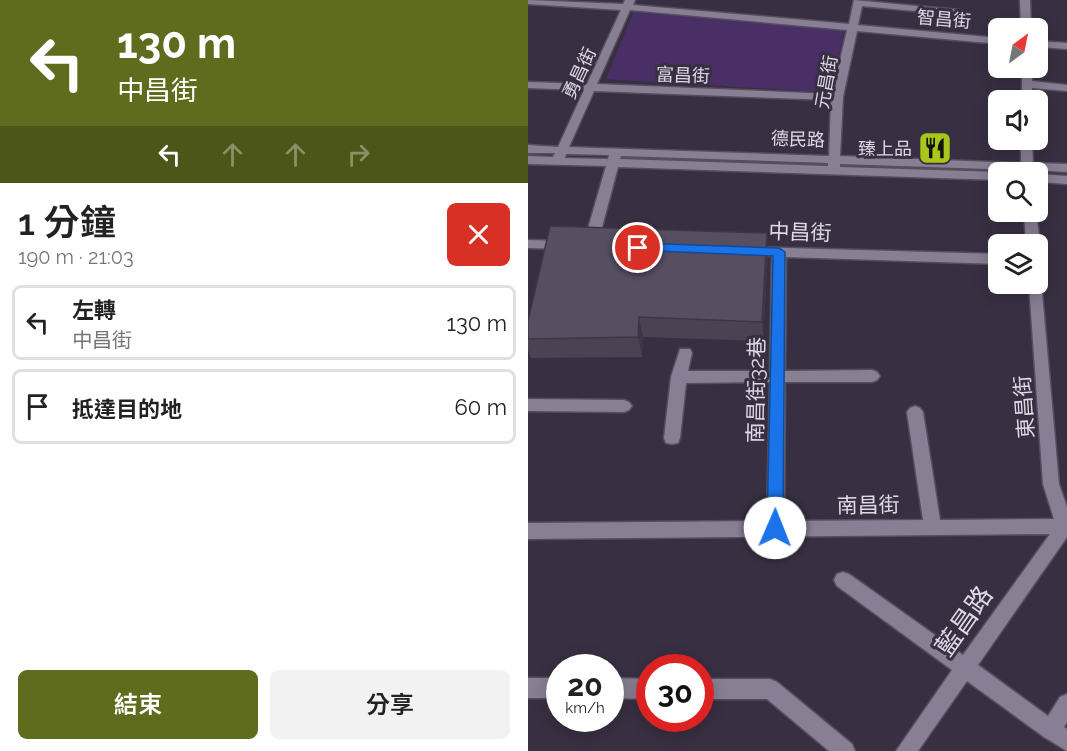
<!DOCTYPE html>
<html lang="zh-TW">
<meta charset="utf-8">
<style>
body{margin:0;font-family:Raleway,"Noto Sans TC",sans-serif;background:#f2f2f2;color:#222;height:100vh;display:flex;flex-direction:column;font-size:22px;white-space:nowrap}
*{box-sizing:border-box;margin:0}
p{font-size:20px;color:#767676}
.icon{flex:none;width:33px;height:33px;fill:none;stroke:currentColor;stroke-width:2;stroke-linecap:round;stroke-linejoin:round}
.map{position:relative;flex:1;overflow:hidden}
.drawer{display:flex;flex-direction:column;background:#fff;width:528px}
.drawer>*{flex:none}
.guide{background:#5f6c1e;color:#fff;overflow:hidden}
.needle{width:39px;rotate:32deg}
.buttons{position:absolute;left:460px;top:18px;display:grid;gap:12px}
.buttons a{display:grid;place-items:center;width:60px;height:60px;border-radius:9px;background:#fff;box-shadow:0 3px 15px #0003;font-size:30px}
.speed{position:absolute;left:18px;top:654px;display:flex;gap:12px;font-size:30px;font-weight:700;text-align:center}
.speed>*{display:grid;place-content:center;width:78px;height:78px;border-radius:50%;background:#fff;box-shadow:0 3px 15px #0003;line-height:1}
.speed small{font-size:15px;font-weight:400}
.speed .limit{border:9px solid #d22;background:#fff;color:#111}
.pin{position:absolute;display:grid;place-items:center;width:51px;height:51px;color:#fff;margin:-26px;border:3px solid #fff;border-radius:50%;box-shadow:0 2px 6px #0007}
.me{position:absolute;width:66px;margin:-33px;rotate:1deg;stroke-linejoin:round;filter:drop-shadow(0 0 4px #0008)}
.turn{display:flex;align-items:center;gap:21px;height:126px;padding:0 18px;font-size:27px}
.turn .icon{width:78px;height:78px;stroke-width:2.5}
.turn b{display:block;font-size:42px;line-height:51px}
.lanes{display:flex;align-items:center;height:57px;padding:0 18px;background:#0003;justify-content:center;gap:30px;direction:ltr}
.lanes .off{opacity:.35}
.round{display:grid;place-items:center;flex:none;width:63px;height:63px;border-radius:9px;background:#f2f2f2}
.summary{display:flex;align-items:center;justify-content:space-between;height:102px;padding:0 18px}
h1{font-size:36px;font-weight:600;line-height:45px}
.primary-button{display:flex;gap:12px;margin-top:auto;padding:12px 18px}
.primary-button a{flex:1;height:69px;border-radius:9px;background:#5f6c1e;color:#fff;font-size:24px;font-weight:600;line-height:69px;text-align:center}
.primary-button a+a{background:#f2f2f2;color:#222}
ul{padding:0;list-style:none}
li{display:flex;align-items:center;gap:18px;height:75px;margin:0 12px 9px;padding:0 6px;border:3px solid #e0e0e0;border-radius:9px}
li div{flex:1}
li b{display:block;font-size:22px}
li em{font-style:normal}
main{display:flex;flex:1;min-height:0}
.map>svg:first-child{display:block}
</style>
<main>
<section class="drawer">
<div class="guide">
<div class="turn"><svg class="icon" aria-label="left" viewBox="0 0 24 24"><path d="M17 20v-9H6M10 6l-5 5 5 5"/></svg><div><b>130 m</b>中昌街</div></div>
<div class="lanes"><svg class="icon" aria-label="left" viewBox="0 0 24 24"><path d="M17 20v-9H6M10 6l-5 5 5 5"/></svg><svg class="icon off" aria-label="ahead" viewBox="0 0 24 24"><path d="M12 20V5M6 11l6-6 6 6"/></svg><svg class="icon off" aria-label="ahead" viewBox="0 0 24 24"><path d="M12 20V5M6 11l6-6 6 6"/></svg><svg class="icon off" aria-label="right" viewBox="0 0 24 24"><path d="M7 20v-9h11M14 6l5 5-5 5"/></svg></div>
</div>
<div class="summary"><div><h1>1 分鐘</h1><p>190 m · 21:03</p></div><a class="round" style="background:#d93025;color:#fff"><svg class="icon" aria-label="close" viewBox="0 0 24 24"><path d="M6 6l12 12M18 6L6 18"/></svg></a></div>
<ul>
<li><svg class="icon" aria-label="left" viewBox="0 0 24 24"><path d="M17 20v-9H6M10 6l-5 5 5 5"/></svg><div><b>左轉</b><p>中昌街</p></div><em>130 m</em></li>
<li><svg class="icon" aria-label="arrive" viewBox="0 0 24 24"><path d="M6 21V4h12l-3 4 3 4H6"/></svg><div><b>抵達目的地</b></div><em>60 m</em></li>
</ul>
<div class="primary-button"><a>結束</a><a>分享</a></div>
</section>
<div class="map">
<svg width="539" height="751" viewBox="0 0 539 751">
<rect width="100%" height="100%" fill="#383042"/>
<polygon fill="#4a2f67" points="106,11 317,28 303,89 296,92 78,79"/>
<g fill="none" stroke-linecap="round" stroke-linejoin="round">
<defs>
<g id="minor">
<path d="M0,0L95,4L97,0H107L105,5L321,24L326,0L431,10L433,12L428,15L334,6L330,25L471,38V44L329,31L315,97L312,156L493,163V140H504L505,163L539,164V172L505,170V172H493V170L312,164V167L471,172V180L90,167L69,246L62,250L57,249L55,246L78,166L0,164V156L25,157L27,153H0V145L30,147L56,90L0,88V82L59,84L93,10L0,4ZM102,10L319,30L304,94L69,84ZM66,91L303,100L301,156L41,147ZM38,154L81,155L80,159L37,158ZM93,156L300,163V166L92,159Z"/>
<polygon points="492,0 502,0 503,28 493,28"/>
<polygon points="510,41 539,43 539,49 510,47"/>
<polygon points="494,68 504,68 504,81 539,85 539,91 504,88 504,100 494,100"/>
<polygon points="510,174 539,176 539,184 510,182"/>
<polygon points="496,212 508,212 512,244 510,247 510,244 498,244"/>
<polygon points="0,240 36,241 43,245 36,249 0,248"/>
<polygon points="222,247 471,254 471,264 258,257 257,371 344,370 349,372 352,376 349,380 344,382 257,382 256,521 395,520 379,412 382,408 387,406 392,408 395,412 412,520 526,519 515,484 501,284 510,284 510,280 513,281 531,484 539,507 539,537 450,665 520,716 532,697 539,694 539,722 536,727 539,729 539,751 516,737 439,681 390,751 368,751 424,670 309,586 306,580 309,574 315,572 321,574 435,655 522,534 0,539 0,523 239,521 242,382 158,383 152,438 150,443 144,444 138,443 136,438 143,377 152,349 162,349 164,353 160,371 242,371 244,256 217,254 215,251"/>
<polygon points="0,399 96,400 101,402 104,406 101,410 96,412 0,411"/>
<rect x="0" y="678" width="32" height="20"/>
<polygon points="82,678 122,679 122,699 82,698"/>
<polygon points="172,679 242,679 249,682 324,744 327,751 301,751 239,699 172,699"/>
</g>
</defs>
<use href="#minor" stroke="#544e5d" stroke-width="3"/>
<use href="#minor" fill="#887f94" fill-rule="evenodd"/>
</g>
<polygon fill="#4b4354" points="240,253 235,341 115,337 114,357 3,358 0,350 0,339"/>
<g fill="#3d3745">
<polygon points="239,233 240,253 235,341 234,322"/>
<polygon points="111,317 115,337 114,357 110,337"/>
</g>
<polygon fill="#574e62" stroke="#3d3745" stroke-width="1.5" points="22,226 239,233 234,322 111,317 110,337 0,339 0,321"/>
<polygon fill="#1a73e8" stroke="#114b97" stroke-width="1.5" points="110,243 251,248 257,252 255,528 253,533 247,535 242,533 239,528 245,256 105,250 105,245"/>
<defs>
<symbol id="restaurant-square" viewBox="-11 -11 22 22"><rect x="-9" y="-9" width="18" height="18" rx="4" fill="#a9c719" stroke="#383042"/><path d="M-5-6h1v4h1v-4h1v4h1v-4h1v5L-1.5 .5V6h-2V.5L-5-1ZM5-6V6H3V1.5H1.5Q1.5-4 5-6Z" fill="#111"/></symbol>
</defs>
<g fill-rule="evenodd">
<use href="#restaurant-square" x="388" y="129" width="38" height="38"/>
</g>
<g text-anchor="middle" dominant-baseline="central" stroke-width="6" stroke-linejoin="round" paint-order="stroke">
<g font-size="18" fill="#ded9e5" stroke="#383042">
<text transform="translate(416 19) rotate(5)">智昌街</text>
<text transform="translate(51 73) rotate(-65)">勇昌街</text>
<text transform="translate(155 75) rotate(2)">富昌街</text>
<text transform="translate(298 82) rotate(-80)">元昌街</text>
<text transform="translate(270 139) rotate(2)">德民路</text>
</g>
<g font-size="18" fill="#ded9e5" stroke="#383042" text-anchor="end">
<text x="384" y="148">臻上品</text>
</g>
<g font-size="21" fill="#ded9e5" stroke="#383042">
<text transform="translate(272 232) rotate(2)">中昌街</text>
<text transform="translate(228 390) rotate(-89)">南昌街32巷</text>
<text transform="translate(496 407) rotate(-94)">東昌街</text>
<text transform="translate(340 505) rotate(-1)">南昌街</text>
</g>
<g font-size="26" fill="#ded9e5" stroke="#383042">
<text transform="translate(436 621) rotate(-55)">藍昌路</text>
</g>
</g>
</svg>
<div class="buttons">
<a><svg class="needle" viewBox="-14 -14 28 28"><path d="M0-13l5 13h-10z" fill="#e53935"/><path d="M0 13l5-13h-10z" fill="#767676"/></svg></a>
<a><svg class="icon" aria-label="sound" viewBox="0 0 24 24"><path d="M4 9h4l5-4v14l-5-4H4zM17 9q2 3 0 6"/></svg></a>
<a><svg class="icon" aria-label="search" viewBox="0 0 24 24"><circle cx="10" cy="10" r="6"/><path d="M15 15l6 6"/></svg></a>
<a><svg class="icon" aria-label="layers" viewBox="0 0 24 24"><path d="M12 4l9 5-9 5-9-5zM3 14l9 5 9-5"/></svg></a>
</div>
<div class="speed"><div>20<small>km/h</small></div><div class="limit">30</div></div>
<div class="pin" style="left:110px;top:248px;background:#d93025"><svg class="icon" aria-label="arrive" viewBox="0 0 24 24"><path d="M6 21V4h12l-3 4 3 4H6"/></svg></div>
<svg class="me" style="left:247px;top:528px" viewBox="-20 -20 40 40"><circle r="19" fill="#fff"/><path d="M0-13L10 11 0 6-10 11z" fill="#1a73e8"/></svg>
</div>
</main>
